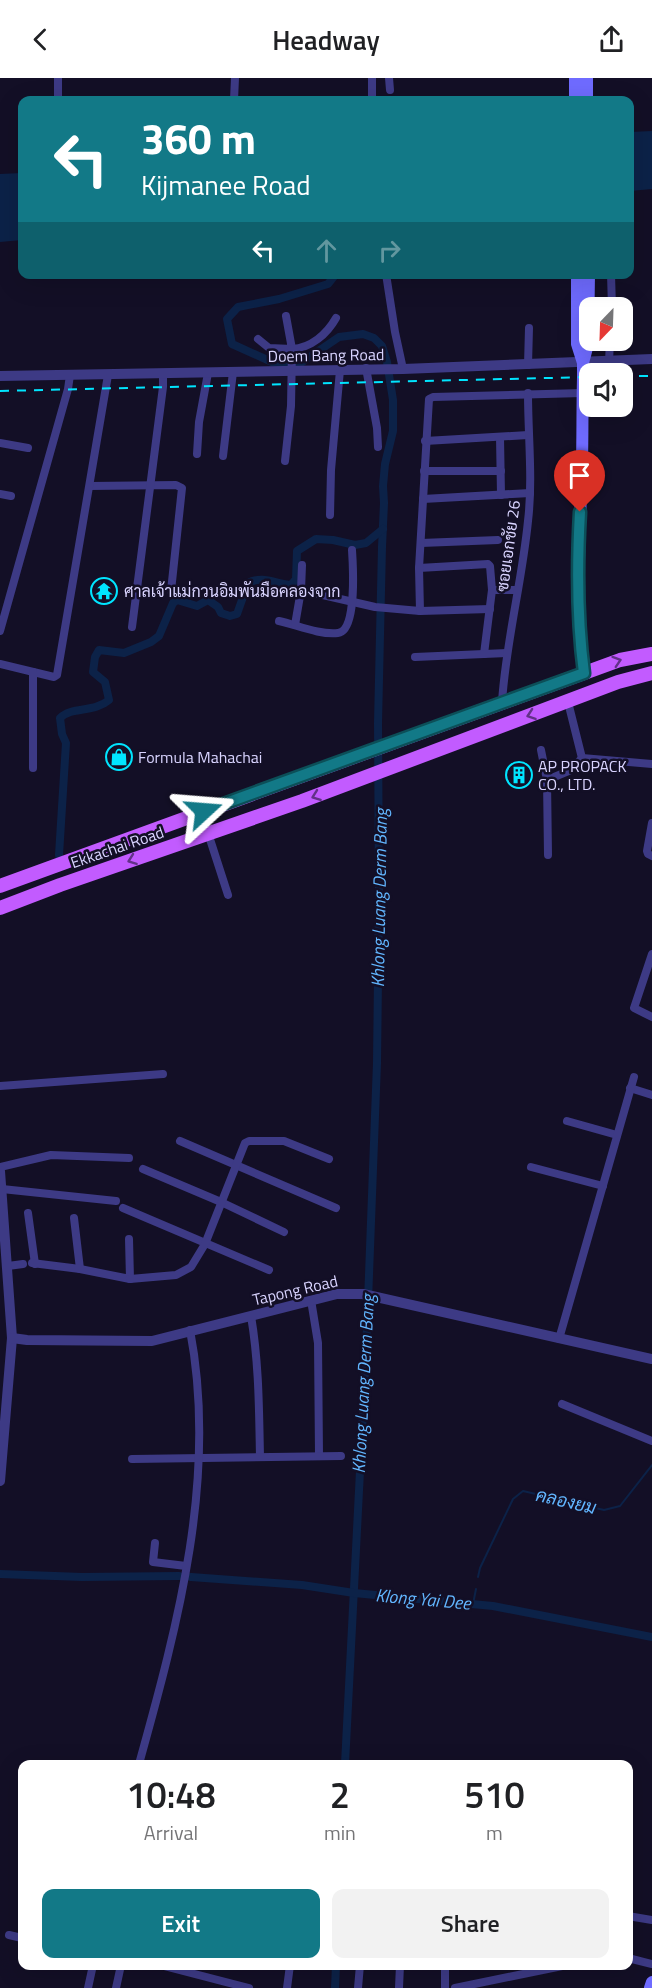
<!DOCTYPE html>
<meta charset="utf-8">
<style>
body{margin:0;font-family:"Titillium Web",Sarabun,sans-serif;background:#f2f2f2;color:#202124;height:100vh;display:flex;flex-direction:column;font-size:22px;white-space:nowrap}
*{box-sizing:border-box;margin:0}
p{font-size:20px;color:#757577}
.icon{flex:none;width:33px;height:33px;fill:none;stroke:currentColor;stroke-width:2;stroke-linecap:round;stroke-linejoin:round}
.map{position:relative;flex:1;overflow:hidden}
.sheet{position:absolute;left:18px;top:1682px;width:615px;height:210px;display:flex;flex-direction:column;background:#fff;border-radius:12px;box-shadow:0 6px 24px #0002}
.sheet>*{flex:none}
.guide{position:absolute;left:18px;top:18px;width:616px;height:183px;border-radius:12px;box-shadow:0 6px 24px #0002;background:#127987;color:#fff;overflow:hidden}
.needle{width:39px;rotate:203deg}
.tools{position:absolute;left:579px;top:219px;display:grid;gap:12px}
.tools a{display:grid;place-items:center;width:54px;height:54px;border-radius:12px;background:#fff;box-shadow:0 6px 24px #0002;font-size:30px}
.pin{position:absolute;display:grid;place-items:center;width:51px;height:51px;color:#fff;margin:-62px -26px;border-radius:50% 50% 50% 0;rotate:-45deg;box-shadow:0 0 6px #0007}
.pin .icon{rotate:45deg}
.me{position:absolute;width:66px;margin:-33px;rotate:71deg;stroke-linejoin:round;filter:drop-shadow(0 0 4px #0008)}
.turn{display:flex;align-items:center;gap:21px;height:126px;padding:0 24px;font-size:27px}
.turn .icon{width:78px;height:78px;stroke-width:2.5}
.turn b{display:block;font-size:42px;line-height:51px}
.lanes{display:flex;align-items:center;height:57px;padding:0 24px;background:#0003;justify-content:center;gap:30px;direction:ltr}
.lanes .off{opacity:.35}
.eta{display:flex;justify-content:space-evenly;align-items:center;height:102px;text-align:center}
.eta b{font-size:36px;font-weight:600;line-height:42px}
.button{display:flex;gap:12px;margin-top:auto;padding:12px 24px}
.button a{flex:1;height:69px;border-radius:12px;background:#127987;color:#fff;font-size:24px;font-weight:600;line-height:69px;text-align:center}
.button a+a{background:#f2f2f2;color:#202124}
header{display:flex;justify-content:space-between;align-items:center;height:78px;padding:0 24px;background:#fff;font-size:27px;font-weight:600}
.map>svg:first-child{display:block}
</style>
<header><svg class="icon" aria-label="back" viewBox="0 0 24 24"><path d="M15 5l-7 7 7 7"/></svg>Headway<svg class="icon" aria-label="share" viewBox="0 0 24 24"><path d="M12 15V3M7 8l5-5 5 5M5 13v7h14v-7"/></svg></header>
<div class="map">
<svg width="652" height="1910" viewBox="0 0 652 1910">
<rect width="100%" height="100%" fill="#130f26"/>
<g fill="#0c2248">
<polygon points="652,53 652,111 630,113 630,54"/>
<polygon points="22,95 22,162 0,164 0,96"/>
</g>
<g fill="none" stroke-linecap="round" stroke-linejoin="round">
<g stroke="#0c2248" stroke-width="2">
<polyline points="478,1499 480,1490 513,1421 523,1413 604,1432 620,1428 652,1387"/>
<polyline points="473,1526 476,1511"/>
</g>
<g stroke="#0c2248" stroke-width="8">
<polyline points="336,196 328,206 279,221 238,229 227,241 232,266 272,284 301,285 339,259 363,256 374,260 382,268 387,284 393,322 393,353 385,386 383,408 384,425 382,469 378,645 379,815 377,985 366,1276 345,1686"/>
<path d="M59,777L66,665L62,656L60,640C72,628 94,635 109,622L105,604L93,594L95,579L99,572L124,575L151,564L159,558L173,525L177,522L197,528L208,522L218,529L221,535L230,538L237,536L248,505C262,497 276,506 291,507L296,501L297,473L316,461L333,462L355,467L366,465L383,451"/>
<polyline points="0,1496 82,1499 179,1498"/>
<polyline points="191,1499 302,1507 354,1515 493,1528 652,1559"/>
<polyline points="335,1910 336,1887"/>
</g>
<g stroke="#3d3a85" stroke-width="8">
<polyline points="58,0 58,22"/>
<polyline points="389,0 390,12"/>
<polyline points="234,22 235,0"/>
<polyline points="372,22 372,0"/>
<polyline points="386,196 395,254 403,291"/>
<polyline points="611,196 612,230"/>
<polyline points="258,261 269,270 292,271 286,238"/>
<polyline points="609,284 610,262"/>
<polyline points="528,287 529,250"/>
<polyline points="366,290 377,350 378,369"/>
<polyline points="500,359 501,417"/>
<polyline points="425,363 528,357"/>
<polyline points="0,365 28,370"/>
<polyline points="197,376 199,344 208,295"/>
<polyline points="223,378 233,294"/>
<path d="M285,383L291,328L292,271C311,270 327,256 336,240"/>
<polyline points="424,393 501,393"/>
<polyline points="90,408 176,407 182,410 171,513"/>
<polyline points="0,416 11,418"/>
<polyline points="423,421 530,415"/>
<polyline points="330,437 331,392 340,292"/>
<polyline points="421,465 498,462"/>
<polyline points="419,490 488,486 490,488 492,512 517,512"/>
<polyline points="301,512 375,529 420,533 419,490 429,321 433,319 583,315"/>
<polyline points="420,533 490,531"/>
<path d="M279,543C297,547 319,557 338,555C357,553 353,487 352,472"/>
<polyline points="295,547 301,512 302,487"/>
<polyline points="132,549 163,309 163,296"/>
<polyline points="0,553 68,311 70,297"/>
<polyline points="484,576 492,512"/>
<polyline points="415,579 507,575"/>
<polyline points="0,586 54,599 57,597 108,297"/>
<path d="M502,624C506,563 522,504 528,443C533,401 528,358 528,315"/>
<polyline points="568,624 582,680 652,686"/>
<polyline points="541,672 547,702 548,777"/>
<polyline points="33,690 33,594"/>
<polyline points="547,702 571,692 582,680"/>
<polyline points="652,745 647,773 648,776 652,778"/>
<polyline points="208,755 228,817"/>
<polyline points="652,876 634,930 652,939"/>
<polyline points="0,1008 163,996"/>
<polyline points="630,1010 652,1017"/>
<polyline points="567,1043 617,1057"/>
<polyline points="180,1063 336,1130"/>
<polyline points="0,1089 51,1077 129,1080"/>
<polyline points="531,1089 603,1108"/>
<polyline points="143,1091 221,1124 284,1154"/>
<polyline points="2,1111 116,1123"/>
<polyline points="123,1130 269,1192"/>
<polyline points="28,1135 35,1186"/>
<polyline points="74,1140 80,1191"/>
<polyline points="32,1185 80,1191 130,1201 129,1161"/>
<polyline points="8,1188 23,1186"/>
<polyline points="130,1201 176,1197 191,1189 205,1166 245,1065 249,1063 284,1063 329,1081"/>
<polyline points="311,1222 318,1265 319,1377"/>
<path d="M251,1238C259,1285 259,1331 260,1379"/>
<polyline points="559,1261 634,999"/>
<polyline points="562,1326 652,1363"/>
<polyline points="132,1381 341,1378"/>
<polyline points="155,1465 153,1484 186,1488"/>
<path d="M139,1686C178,1546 218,1398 190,1252"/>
<polyline points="628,1838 652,1842"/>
<polyline points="9,1857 22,1860"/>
<polyline points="628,1880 652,1886"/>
<polyline points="160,1887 249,1910"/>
<polyline points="445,1887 445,1910"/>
<polyline points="88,1910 93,1887"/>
<polyline points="116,1910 121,1887"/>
<polyline points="287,1910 290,1887"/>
<polyline points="358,1910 360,1887"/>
<polyline points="399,1910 400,1887"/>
<polyline points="455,1910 567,1887"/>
</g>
<g stroke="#3d3a85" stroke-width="10">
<polyline points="0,298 403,291 652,281"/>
<polyline points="0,1093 12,1260 0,1403"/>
<polyline points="12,1260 27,1262 152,1263 337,1216 363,1216 652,1281"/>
</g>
<g stroke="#6f6bff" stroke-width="12">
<polyline points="575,0 575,22"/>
<polyline points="587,0 587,22"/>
<path d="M577,196V266L583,285V299C582,338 583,376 581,415C579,475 576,535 584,595"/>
<polyline points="583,285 588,266 589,196"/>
<polyline points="650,1910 652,1904"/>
</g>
<g stroke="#c25bff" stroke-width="14">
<polyline points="0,808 620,582 652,576"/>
<polyline points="0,830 60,807 302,723 618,604 652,595"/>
</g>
<g stroke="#00e5ff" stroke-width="2" stroke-dasharray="9 8" stroke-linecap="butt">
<polyline points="622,298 652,298"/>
<polyline points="0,313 590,299"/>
</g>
</g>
<defs><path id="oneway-chevron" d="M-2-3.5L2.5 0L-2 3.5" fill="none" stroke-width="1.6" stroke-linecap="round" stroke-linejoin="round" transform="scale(1.5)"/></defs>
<g stroke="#623188">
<use href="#oneway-chevron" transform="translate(617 583) rotate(-18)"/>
<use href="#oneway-chevron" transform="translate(531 637) rotate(161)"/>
<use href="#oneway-chevron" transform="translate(316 718) rotate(160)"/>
<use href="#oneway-chevron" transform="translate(132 782) rotate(160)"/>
</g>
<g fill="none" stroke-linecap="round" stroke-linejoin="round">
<defs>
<path id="route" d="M204,733L584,595C577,542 577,487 580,434"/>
</defs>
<use href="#route" stroke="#0c4f58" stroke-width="15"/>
<use href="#route" stroke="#127987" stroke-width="10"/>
</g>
<defs>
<symbol id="temple-ring" viewBox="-11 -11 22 22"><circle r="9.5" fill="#130f26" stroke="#00e5ff" stroke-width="1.5"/><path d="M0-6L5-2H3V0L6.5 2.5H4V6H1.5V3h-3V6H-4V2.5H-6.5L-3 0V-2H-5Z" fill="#00e5ff"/></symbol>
<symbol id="shop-ring" viewBox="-11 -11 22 22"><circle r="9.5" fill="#130f26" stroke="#00e5ff" stroke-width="1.5"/><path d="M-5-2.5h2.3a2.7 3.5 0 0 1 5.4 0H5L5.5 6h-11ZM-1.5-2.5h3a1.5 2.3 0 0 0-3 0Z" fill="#00e5ff"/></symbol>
<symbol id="building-ring" viewBox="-11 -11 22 22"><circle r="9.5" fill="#130f26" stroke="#00e5ff" stroke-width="1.5"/><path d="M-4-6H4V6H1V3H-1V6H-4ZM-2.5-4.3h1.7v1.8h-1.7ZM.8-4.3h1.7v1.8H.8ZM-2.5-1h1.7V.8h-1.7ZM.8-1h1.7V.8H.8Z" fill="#00e5ff"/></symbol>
</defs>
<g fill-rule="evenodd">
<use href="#temple-ring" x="89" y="498" width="30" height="30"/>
<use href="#shop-ring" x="104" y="664" width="30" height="30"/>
<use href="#building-ring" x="504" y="682" width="30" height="30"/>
</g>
<g text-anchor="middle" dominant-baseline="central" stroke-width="5" stroke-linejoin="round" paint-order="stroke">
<g font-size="16" fill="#d9d4ff" stroke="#130f26">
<text transform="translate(326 277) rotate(-1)">Doem Bang Road</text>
<text transform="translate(508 468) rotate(-82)">ซอยเอกชัย 26</text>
<text transform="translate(117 769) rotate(-19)">Ekkachai Road</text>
<text transform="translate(295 1212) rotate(-13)">Tapong Road</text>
</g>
<g font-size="16" fill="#d9d4ff" stroke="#130f26" text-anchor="start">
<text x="124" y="513">ศาลเจ้าแม่กวนอิมพันมือคลองจาก</text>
<text x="138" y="679">Formula Mahachai</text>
<text x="538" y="688">AP PROPACK<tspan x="538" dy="18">CO., LTD.</tspan></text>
</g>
<g font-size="18" font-style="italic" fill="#62b6ff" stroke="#130f26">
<text transform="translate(379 820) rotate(-89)">Khlong Luang Derm Bang</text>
<text transform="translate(363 1306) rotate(-87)">Khlong Luang Derm Bang</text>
<text transform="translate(566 1423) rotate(13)">คลองยม</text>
<text transform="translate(423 1521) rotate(5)">Klong Yai Dee</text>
</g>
</g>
</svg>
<div class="tools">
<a><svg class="needle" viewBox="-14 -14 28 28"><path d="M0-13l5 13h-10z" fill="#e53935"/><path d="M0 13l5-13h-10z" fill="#757577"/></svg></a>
<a><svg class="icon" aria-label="sound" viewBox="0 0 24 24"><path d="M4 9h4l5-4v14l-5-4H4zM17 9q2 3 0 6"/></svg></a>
</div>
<div class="pin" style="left:580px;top:434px;background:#d93025"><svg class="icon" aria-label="arrive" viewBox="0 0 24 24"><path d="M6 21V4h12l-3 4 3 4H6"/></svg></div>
<svg class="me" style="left:204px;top:733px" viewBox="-20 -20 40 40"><path d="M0-17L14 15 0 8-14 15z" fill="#127987" stroke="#fff" stroke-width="4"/></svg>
<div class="guide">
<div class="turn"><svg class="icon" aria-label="left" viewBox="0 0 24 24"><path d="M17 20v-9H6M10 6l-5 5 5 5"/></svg><div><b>360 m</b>Kijmanee Road</div></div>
<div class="lanes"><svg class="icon" aria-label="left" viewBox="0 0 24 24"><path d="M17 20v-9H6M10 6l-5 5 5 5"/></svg><svg class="icon off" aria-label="ahead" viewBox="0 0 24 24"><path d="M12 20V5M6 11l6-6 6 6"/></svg><svg class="icon off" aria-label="right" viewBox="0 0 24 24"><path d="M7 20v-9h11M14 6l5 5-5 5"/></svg></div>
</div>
<section class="sheet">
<div class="eta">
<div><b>10:48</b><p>Arrival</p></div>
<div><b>2</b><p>min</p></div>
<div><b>510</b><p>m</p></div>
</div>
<div class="button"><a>Exit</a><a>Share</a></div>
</section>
</div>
